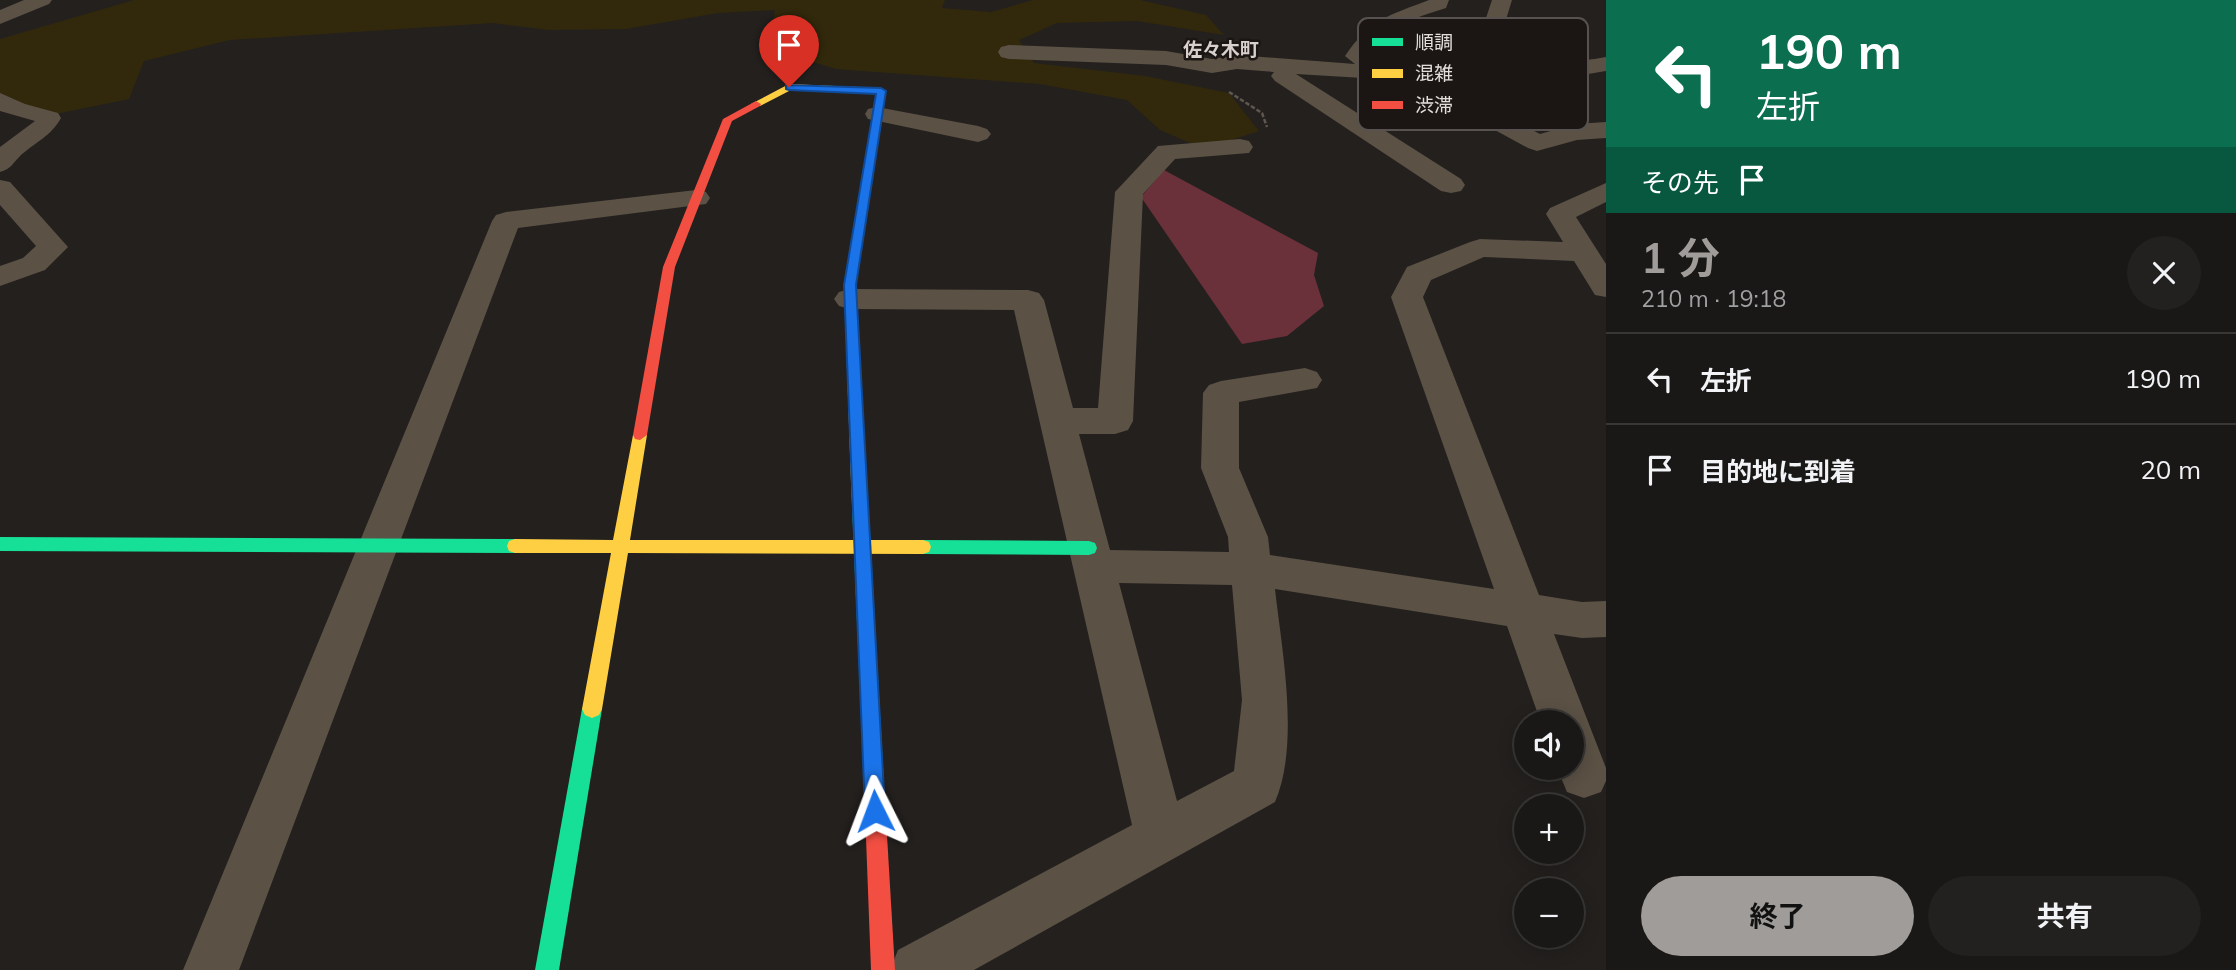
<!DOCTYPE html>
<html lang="ja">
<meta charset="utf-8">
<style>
body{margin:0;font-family:Mulish,"Noto Sans JP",sans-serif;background:#23211f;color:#f1f3f6;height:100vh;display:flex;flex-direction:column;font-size:26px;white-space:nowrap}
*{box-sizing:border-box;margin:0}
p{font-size:23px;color:#9fa0a1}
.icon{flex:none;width:38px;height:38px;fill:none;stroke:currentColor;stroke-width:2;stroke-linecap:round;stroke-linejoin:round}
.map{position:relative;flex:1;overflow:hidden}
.details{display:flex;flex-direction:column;background:#1a1816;width:630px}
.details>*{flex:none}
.top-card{background:#0b6e4f;color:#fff;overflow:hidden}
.fabs{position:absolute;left:1514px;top:710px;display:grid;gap:14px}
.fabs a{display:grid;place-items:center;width:70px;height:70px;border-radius:50%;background:#1a1816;box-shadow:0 4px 18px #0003,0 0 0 2px #383735;font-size:35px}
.pin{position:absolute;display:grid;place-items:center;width:60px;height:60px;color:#fff;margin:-72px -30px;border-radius:50% 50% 50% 0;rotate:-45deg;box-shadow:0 0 7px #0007}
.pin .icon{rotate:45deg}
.me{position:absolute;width:77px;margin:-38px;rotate:357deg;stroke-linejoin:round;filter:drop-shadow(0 0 5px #0008)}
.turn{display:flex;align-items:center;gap:24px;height:147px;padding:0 35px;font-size:32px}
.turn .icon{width:91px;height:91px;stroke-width:2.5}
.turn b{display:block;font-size:49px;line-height:60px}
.then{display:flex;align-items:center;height:66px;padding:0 35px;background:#0003;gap:14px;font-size:26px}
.round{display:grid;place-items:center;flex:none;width:74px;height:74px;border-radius:37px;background:#23211f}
.summary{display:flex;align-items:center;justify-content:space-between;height:119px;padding:0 35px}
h1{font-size:42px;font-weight:700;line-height:52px;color:#9f9c9a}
.button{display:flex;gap:14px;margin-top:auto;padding:14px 35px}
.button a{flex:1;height:80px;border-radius:42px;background:#9f9c9a;color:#111;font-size:28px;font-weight:700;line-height:80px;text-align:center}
.button a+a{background:#23211f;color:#f1f3f6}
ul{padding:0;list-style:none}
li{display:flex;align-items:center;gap:21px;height:91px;padding:0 35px;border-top:2px solid #383735}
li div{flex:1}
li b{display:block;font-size:26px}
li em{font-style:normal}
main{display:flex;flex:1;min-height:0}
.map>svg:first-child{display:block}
</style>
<main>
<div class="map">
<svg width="1606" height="970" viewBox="0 0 1606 970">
<rect width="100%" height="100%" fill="#23201e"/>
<polygon fill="#32290c" points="134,0 945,0 942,8 991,12 1033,0 1140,0 1206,15 1224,35 1137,21 1057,23 1019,40 1034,63 1145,76 1229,93 1259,131 1204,149 1160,130 1127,100 1040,84 836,69 768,48 775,10 718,13 626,29 549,30 493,23 230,40 144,61 129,99 46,116 0,99 0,39"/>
<polygon fill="#6b313a" points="1164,170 1318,253 1314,275 1324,306 1287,336 1242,344 1141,197"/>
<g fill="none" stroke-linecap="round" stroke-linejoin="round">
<polyline stroke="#5e574f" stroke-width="2.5" stroke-dasharray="4.5 2" stroke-linecap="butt" points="1229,92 1262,113 1267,127"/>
<g fill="#5b5145" fill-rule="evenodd">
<polygon points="24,0 52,0 49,4 0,24 0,10"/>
<path d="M1429,0H1449L1446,8C1417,17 1387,26 1369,53C1394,62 1420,55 1447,56L1458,36L1486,18L1492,0H1512L1504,26L1475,45L1468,59C1515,68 1559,65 1606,57V71L1558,79L1497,78L1455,70L1418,69L1363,78L1296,74L1461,179L1465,185L1461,191L1451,193L1441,191L1275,81L1271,76L1274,72L1237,69L1212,73L1166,65L1009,59L1001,57L998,52L1001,47L1009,45L1166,51L1212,59L1237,55L1355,64L1345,56C1370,19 1390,15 1429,0Z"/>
<polygon points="1415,70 1540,134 1575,124 1606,122 1606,138 1577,140 1537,151 1528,148 1407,82 1403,77 1407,72"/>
<path d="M0,93L25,104L58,113L61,118C51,136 36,142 21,155C13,163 11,169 0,172V147L35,121L0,111Z"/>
<polygon points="877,107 978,126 987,129 991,134 987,139 978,142 868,119 865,114 868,109"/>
<path d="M1240,139L1249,141L1253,147L1249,153L1175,159L1143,194L1133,421L1128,430L1115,434H1079L1110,550L1229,552L1228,537L1201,468L1203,393L1209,385L1221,381L1305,368L1317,372L1322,380L1317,388L1239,402V468L1268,537L1270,555L1494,589L1391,297L1407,267L1470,242L1480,239L1563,242L1546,214L1550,208L1606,183V202L1576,217L1606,264V297L1595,295L1574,261L1484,257L1431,280L1423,297L1539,595L1582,602L1606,601V637L1582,638L1554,634L1606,768V781L1601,792L1584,798L1567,792L1557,768H1572V723H1541L1507,626L1275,589C1282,651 1300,744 1275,802L974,970H890L898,950L1132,825L1014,310L850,309L839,306L834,299L839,292L850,289L1028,290L1039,293L1044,300L1073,408H1098L1115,192L1158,146ZM1119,583L1232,585L1242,700L1234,771L1177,801Z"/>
<polygon points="0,180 10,182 68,247 45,270 0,286 0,266 23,258 36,246 0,205"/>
<polygon points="696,190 706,192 710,198 706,204 518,228 239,970 183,970 492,221 496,215 506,212"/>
</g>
<g fill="#16e098" fill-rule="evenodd">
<polygon points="859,476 867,482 884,785 881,792 874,795 867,792 864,785 851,482"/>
<polygon points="0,537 515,539 521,541 523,546 521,551 515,553 0,551"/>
<polygon points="923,540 1089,541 1095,543 1097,548 1095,553 1089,555 923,554 917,552 915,547 917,542"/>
<polygon points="592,700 599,703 602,709 559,970 535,970 582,709 585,703"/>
</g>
<g fill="#ffcf43" fill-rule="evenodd">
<polygon points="789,84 881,88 886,91 856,285 867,482 859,488 851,482 844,285 876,94 791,90 760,106 751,104"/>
<polygon points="640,430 647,435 630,540 923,540 929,542 931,547 929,552 923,554 628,553 602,709 599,715 592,718 585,715 582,709 611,553 515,553 509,551 507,546 509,541 515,539 613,540 633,435"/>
</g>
<g fill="#f24e42" fill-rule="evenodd">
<polygon points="756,101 761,104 760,106 732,121 675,267 647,435 640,440 635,439 633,435 663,267 723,119"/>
<polygon points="874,775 881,778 884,785 895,970 871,970 864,785 867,778"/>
</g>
</g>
<polygon fill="#1a73e8" stroke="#114b97" stroke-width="2" points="786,85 881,88 886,91 856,285 885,811 882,819 875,822 868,819 865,811 844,285 876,94 789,90 786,89"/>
<g text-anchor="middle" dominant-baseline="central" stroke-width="5" stroke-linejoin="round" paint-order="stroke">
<g font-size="19" font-weight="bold" fill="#d7d0cc" stroke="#1b1613">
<text x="1221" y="49">佐々木町</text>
</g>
</g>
<rect x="1358" y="18" width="230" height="112" rx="10" fill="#1b1613" stroke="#57524f" stroke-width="2"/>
<rect x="1372" y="38" width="31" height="8" fill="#16e098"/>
<rect x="1372" y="69" width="31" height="9" fill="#ffcf43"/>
<rect x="1372" y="101" width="31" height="8" fill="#f24e42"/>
<g font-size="19" fill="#e2dedc">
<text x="1415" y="49">順調</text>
<text x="1415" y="80">混雑</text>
<text x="1415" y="112">渋滞</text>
</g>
</svg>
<div class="fabs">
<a><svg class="icon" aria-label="sound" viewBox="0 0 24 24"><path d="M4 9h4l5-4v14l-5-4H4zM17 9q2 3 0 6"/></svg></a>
<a>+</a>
<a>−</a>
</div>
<div class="pin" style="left:789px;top:87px;background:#d93025"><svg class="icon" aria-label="arrive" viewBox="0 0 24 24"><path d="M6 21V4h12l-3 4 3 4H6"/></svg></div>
<svg class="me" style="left:875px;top:811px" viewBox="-20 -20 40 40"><path d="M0-17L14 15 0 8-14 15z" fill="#1a73e8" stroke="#fff" stroke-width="4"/></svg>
</div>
<section class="details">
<div class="top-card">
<div class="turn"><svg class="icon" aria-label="left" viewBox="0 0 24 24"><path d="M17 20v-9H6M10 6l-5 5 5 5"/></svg><div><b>190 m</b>左折</div></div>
<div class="then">その先<svg class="icon" aria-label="arrive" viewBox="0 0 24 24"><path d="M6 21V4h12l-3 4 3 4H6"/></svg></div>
</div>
<div class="summary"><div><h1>1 分</h1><p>210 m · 19:18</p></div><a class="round"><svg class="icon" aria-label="close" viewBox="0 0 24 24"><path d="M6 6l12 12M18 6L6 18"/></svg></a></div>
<ul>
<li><svg class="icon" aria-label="left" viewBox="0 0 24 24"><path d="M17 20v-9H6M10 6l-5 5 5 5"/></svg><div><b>左折</b></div><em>190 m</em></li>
<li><svg class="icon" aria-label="arrive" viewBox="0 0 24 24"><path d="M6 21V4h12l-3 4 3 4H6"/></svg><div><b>目的地に到着</b></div><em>20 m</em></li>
</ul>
<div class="button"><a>終了</a><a>共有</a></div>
</section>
</main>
